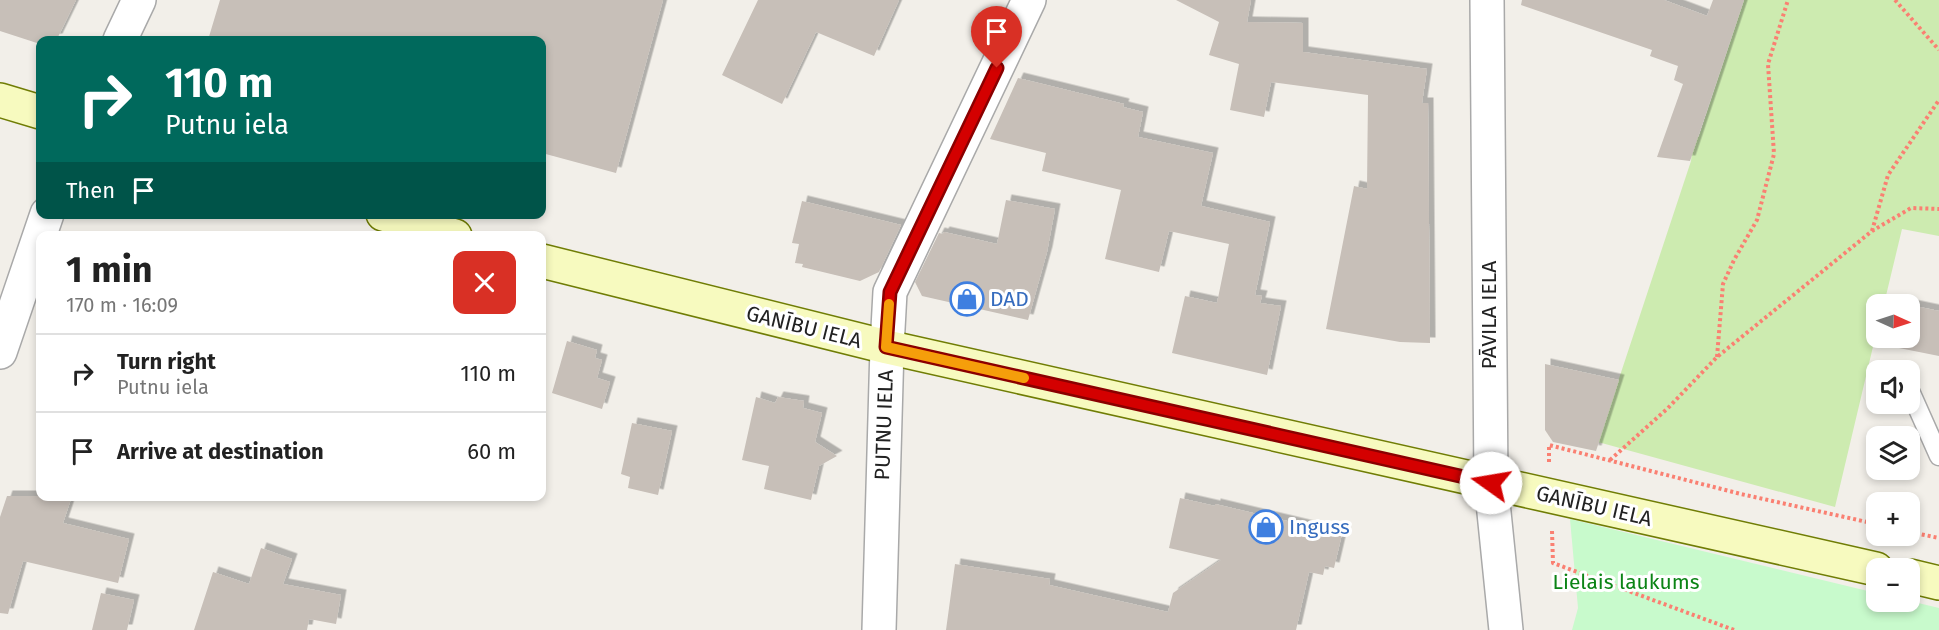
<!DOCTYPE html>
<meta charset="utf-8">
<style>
body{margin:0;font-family:"Fira Sans",sans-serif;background:#f6f6f6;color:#222;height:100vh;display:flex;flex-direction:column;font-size:22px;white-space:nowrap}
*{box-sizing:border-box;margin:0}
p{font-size:20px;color:#767676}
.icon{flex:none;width:33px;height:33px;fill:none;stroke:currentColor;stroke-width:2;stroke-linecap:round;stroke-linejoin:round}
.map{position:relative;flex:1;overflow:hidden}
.side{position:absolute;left:36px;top:231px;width:510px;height:270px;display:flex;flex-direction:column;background:#fff;border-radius:12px;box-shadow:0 3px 9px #0003}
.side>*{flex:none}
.hud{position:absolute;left:36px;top:36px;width:510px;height:183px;border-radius:12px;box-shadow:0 3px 9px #0003;background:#00695c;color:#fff;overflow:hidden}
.needle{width:39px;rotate:93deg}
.fabs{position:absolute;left:1866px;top:294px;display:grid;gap:12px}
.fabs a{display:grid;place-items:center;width:54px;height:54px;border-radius:12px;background:#fff;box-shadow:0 3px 9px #0003;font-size:30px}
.pin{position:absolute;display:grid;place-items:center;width:51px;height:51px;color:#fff;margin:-62px -26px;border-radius:50% 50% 50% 0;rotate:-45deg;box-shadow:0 0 6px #0007}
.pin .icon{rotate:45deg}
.me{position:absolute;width:66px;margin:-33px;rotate:283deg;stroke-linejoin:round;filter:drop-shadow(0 0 4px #0008)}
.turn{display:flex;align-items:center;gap:21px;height:126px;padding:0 30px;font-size:27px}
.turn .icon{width:78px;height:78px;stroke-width:2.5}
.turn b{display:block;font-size:42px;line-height:51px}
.then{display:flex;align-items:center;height:57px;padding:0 30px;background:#0003;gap:12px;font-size:22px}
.round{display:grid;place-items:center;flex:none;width:63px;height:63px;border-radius:12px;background:#f6f6f6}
.head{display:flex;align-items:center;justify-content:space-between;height:102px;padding:0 30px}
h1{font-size:36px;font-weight:700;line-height:45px}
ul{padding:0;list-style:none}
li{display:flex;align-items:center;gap:18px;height:78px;padding:0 30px;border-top:2px solid #e0e0e0}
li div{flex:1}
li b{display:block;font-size:22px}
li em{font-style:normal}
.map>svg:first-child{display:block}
</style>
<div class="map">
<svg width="1939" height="630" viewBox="0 0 1939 630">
<defs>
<filter id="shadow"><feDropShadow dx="5.5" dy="-5.5" stdDeviation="0" flood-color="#0004"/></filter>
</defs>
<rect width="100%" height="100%" fill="#f2efe9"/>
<polygon fill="#cdebb0" points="1744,0 1939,0 1939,236 1902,229 1884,304 1876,304 1876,334 1835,507 1598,442 1691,161 1693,141 1699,136"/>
<polygon fill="#c8facc" points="1570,519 1876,593 1876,602 1910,601 1939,608 1939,630 1572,630 1578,608"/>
<g fill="#c7bfb8" filter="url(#shadow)">
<polygon points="0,0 76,0 57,39 40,40 40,44 0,31"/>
<polygon points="220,0 663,0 616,173 542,153 542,40 208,40"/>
<polygon points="758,0 899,0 874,56 816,32 782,104 722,75"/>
<polygon points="1176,0 1251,0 1247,22 1303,23 1303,52 1427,69 1422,103 1428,103 1430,343 1400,342 1326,329 1354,186 1367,189 1368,95 1271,82 1264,117 1230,110 1239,64 1209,55 1219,22"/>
<polygon points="1522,0 1664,0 1707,16 1713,0 1744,0 1690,161 1657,157 1683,84 1674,80 1678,66 1650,56 1652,50 1521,5"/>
<polygon points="1018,78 1124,104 1123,107 1143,112 1138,137 1213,153 1201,206 1270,222 1255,295 1262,296 1260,303 1281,306 1267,375 1172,353 1185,296 1217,303 1229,244 1169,231 1159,272 1105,259 1121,190 1042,171 1046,153 990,139"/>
<polygon points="1006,200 1055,209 1047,252 1028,320 922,296 915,282 939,233 943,234 944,232 997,244"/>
<polygon points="802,201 901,225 879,272 860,281 802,267 803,264 795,263 799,244 792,243"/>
<polygon points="1910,305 1939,311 1939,356 1884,345 1886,338 1910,338"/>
<polygon points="567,341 597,350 595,358 602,360 597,378 610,382 602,409 552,393"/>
<polygon points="1545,364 1619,380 1596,451 1553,442 1545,430"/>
<polygon points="756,397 775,403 778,397 804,401 803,408 822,413 815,442 837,456 819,466 811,500 764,489 769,466 742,460"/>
<polygon points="632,423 672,431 658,495 628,488 630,477 621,474"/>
<polygon points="7,496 72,496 63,523 129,539 118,583 23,561 8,614 0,613 0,517"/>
<polygon points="1180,498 1215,506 1215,504 1342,534 1334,568 1325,566 1323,575 1309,572 1296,630 946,630 955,564 1050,579 1049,585 1168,612 1173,593 1221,560 1169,548"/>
<polygon points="261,548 292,559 283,584 341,595 336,624 309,619 307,630 194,630 213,572 249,584"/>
<polygon points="101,593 134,600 127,630 92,630"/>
</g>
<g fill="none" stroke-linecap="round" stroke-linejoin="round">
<defs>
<polyline id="lane" points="1910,391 1939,456"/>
<g id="street">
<polyline points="1487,0 1491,483 1506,630"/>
<polyline points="120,40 139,0"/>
<polyline points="0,352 47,214"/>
<polyline points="879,630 887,347 890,292 1029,0"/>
</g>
<g id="secondary">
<polyline points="0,100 40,112"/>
<polyline points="383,214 455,236"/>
<polyline points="542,261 887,347 1876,569"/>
<polyline points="1910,576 1939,583"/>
</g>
</defs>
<use href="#lane" stroke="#a9a9a9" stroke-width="21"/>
<use href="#street" stroke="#a9a9a9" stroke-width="36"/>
<use href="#secondary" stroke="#707d05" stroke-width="36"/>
<g stroke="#fa8072" stroke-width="4" stroke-dasharray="3 3" stroke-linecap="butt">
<polyline points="1895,0 1939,50"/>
<polyline points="1872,231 1888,175 1939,100"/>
<polyline points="1717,357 1723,284 1734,260 1757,220 1774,154 1768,64 1788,0"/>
<polyline points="1610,460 1668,408 1717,357 1872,231 1911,208 1939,209"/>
<polyline points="1549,462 1549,445 1741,494 1876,524"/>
<polyline points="1552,531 1553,563 1734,630"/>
<polyline points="1910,532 1939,538"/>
</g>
<use href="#lane" stroke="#fff" stroke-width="18"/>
<use href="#street" stroke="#fff" stroke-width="33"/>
<use href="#secondary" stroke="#f7fabf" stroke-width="33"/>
</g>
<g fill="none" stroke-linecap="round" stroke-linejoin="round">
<defs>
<polyline id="route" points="997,68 890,292 886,347 1491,483"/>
</defs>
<use href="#route" stroke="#8a0000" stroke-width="15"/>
<use href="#route" stroke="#d40000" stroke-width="10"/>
<polyline stroke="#f59e0b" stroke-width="10" points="889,304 886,347 1024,378"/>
</g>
<defs>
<symbol id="shop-ring" viewBox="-11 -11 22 22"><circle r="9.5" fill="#fff" stroke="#3f7fe0" stroke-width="1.5"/><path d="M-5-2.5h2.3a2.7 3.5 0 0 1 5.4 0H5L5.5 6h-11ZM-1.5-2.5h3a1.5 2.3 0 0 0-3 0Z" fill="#3f7fe0"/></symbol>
</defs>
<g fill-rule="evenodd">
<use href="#shop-ring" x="948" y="280" width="38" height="38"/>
<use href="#shop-ring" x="1247" y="508" width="38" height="38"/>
</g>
<g text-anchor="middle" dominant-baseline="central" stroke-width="6" stroke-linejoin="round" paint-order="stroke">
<g font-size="21" fill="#366cbe" stroke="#fff" text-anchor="start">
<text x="990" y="299">DAD</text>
<text x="1289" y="527">Inguss</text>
</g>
<g font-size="21" fill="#222" stroke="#fff">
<text transform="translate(1489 315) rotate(-90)">PĀVILA IELA</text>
<text transform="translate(804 327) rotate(14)">GANĪBU IELA</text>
<text transform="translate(884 425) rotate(-88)">PUTNU IELA</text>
<text transform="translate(1594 506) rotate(13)">GANĪBU IELA</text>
</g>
<g font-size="21" fill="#0c8416" stroke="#fff">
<text x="1626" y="582">Lielais laukums</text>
</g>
</g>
</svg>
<div class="fabs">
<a><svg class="needle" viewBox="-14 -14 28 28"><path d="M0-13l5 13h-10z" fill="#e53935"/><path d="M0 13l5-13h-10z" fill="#767676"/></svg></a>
<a><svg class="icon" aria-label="sound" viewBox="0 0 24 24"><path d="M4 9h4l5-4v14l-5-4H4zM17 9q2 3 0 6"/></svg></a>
<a><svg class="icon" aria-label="layers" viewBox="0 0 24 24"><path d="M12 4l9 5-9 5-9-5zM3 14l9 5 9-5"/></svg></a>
<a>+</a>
<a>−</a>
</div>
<div class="pin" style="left:997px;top:68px;background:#d93025"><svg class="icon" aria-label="arrive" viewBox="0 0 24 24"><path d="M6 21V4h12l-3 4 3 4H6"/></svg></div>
<svg class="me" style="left:1491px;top:483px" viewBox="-20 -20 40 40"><circle r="19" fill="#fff"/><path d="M0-13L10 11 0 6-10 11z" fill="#d40000"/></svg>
<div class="hud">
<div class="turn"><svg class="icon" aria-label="right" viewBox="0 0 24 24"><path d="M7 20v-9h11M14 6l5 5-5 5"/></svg><div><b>110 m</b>Putnu iela</div></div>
<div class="then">Then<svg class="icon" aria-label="arrive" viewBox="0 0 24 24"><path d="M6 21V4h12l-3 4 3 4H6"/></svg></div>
</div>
<section class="side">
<div class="head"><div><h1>1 min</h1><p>170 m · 16:09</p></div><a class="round" style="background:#d93025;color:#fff"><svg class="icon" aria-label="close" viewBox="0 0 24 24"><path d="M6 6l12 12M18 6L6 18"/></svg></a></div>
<ul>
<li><svg class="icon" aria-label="right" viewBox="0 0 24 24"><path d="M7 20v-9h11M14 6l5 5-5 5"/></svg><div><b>Turn right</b><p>Putnu iela</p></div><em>110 m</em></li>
<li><svg class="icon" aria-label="arrive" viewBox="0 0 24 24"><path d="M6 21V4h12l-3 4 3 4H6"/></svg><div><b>Arrive at destination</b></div><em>60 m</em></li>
</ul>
</section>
</div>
